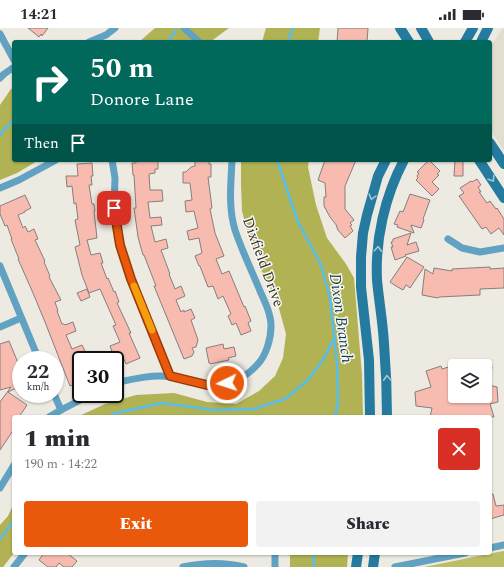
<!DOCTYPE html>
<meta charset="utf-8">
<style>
body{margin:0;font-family:Spectral,serif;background:#f2f2f3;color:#2b2b33;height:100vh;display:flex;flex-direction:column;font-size:15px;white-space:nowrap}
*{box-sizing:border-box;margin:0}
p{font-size:13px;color:#7c7c81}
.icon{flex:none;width:22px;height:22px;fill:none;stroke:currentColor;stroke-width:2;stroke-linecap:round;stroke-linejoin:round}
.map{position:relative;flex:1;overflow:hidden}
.panel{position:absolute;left:12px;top:387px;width:480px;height:140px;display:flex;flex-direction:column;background:#fff;border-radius:4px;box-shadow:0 1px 3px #0004}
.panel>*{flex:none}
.banner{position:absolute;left:12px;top:12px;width:480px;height:122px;border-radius:4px;box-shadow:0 1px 3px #0004;background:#00695c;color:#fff;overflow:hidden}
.tools{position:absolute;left:448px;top:331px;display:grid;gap:8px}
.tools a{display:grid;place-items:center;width:44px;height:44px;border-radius:4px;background:#fff;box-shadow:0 1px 3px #0004;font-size:20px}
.speed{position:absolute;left:12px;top:323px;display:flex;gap:8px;font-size:20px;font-weight:700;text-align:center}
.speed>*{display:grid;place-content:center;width:52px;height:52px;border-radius:50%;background:#fff;box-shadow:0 1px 3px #0004;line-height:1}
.speed small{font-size:10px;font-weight:400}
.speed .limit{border:2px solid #111;border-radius:6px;background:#fff;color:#111}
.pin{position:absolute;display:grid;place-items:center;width:34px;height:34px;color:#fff;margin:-17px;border-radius:8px;box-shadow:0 2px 6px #0006}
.me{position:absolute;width:44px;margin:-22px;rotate:266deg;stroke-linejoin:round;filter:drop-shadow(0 0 3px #0008)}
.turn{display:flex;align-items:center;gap:14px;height:84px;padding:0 12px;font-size:18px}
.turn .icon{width:52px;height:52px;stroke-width:2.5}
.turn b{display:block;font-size:28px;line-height:34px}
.then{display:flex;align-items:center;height:38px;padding:0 12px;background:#0003;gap:8px;font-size:15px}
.round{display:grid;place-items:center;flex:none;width:42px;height:42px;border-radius:4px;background:#f2f2f3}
.headline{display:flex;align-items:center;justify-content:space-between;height:68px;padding:0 12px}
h1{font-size:24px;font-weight:800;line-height:30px}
.cta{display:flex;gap:8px;margin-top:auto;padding:8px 12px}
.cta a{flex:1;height:46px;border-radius:4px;background:#ea580c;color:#fff;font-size:16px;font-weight:800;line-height:46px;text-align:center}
.cta a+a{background:#f2f2f3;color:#2b2b33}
.status{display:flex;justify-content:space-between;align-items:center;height:28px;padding:0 20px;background:#fff;direction:ltr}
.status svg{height:11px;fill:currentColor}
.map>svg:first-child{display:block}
</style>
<div class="status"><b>14:21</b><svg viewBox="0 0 49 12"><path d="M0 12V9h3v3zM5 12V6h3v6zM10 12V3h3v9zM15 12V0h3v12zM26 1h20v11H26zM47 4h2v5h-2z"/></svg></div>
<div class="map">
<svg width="504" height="539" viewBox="0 0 504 539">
<rect width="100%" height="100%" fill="#eceae1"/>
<polygon fill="#e2decf" points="503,0 504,0 504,123 490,101 490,19"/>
<polygon fill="#bbbe65" points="503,523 504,523 504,539 424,539"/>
<g fill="#b0b253">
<polygon points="155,0 229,0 210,14 139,14"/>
<polygon points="266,0 320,0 318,14 262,14"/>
<polygon points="14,60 14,132 39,132 17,145 0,152 0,77 11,61"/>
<polygon points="241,132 309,132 308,139 316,177 327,210 346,236 354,250 362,347 363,389 77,389 105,376 136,367 174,365 207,374 236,376 259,363 275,348 283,330 286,306 277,273 263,247 249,210 242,183 241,156"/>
<polygon points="14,475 14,525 3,539 0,539 0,497 8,488"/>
<polygon points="290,525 348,525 347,539 290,539"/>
</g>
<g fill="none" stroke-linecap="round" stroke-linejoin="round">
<g stroke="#55beef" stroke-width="2.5">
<polyline points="168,14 176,2"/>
<polyline points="288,14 293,0"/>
<polyline points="0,107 7,98 14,92"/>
<polyline points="277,132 298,194 321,237 330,270 337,335 338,375 335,389"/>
<polyline points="109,389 116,385 162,375 214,382 254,381 285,371 308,352 324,330 334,310"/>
<polyline points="0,511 14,492"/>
<polyline points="314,525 313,530 314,539"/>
</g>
</g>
<g fill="#f7bbb0" stroke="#887e7d">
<polygon points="28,0 48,0 42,8 41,6 39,9"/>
<polygon points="338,0 368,0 367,14 337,14"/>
<polygon points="136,132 158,132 158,141 155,141 155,145 149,146 150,162 162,162 163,173 148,174 150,190 161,189 162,197 151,198 155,214 166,211 168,220 161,222 170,246 169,246 175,261 181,258 185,268 176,272 181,284 184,282 184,284 191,281 195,290 191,292 198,312 196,319 192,320 194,324 192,328 184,331 154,258 156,258 144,227 143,227 138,209 134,180 136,180 134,147 133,147 132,135 136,135"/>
<polygon points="325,132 356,132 345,158 345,181 354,192 350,195 352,197 350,198 353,203 345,210 337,201 338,201 336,198 337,198 330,189 324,178 324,169 326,169 325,155 318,152"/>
<polygon points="429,132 440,143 437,146 439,147 432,154 439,161 432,168 416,152 418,150 417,148 419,145 417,144"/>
<polygon points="455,132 463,132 463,148 454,148"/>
<polygon points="195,133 209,133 209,136 211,136 211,149 208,149 212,180 210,181 215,205 224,228 216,231 222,246 229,243 244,279 245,278 251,293 248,295 251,303 241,307 236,295 232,297 228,288 231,286 223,268 218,271 213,258 208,259 200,238 199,238 195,228 202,225 199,210 189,212 187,203 198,200 194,183 186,184 185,173 192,172 190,155 183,155 183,144 186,144 191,139 195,138"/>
<polygon points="92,135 93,148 91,148 92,157 89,157 92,176 94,176 95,183 94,183 97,210 87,212 91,227 100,225 103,235 101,235 107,251 108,250 114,264 115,263 119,274 117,275 131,305 129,305 140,330 126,336 122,326 114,329 110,318 120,314 113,298 116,297 100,261 89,265 82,247 75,219 80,217 75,192 78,191 76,175 74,176 72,158 67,159 66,148 78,148 77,136"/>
<polygon points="477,151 481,157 478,159 481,164 479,164 487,175 490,173 496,181 497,180 504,191 504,207 499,200 491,206 486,199 482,201 459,168 464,165 460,160 471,153 472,154"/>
<polygon points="410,166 430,172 423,191 424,192 421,200 411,197 414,205 397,199 398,197 394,196 400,183 403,184"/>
<polygon points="25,167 31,180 25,183 25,184 18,187 23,200 25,198 28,204 34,201 38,211 35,212 45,233 44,234 50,248 49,249 61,272 55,274 58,283 57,283 62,296 64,296 65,297 73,294 76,303 66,307 72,321 82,317 86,325 77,329 81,340 81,354 70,358 45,294 33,265 18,231 19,231 11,211 12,211 7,197 5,198 0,186 0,178"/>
<polygon points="411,205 407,217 416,214 419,223 405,227 406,228 395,232 391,219 393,219 391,214 393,213 393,211"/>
<polygon points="407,229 424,239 410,260 406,257 403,262 396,258 390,254"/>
<polygon points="490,239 490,241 504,240 504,260 480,261 480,267 439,269 438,270 422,267 425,241 433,246 434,240 452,243 452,241"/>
<polygon points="87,261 90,269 81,273 77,265"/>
<polygon points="9,313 21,342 21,358 8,364 27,377 19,389 14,389 14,401 0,422 0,374 11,359 0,362 0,316"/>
<polygon points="223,316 224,321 234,319 236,328 228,330 229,332 210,336 210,335 209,335 206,320"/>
<polygon points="455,337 455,368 485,368 485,338 492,339 489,357 497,359 498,374 490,376 494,389 430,389 432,380 416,378 415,364 431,359 426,343 441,338 442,341"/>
<polygon points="490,466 493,466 496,478 504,477 504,487 490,491"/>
<polygon points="44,525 67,525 77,533 72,539 64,539 59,535 56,539 48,539 39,532"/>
</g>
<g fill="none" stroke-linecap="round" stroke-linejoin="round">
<g stroke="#61a1c1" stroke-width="7">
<polyline points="184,0 199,14"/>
<polyline points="0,6 14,32"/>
<polyline points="89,14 106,7 115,0"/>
<polyline points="0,50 4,46 14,39"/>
<polyline points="112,132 115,150 114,180 120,217 131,251 170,348"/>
<polyline points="0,160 19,152 56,132"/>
<polyline points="448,211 462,220 480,224 504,220"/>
<polyline points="0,238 39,332"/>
<polyline points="0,299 21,290"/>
<path d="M115,355C133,351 153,346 172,349C192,351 204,359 226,355C237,353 249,346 257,337C266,328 271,311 271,298C271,286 265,274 260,263C252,243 242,223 235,202C228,179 231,155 232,132"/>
<polyline points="54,366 61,382"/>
<polyline points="49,389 61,382 92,366"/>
<polyline points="0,460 14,437"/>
<polyline points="490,520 504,517"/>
<polyline points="14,539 25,525"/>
<path d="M183,539C202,535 224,534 244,539"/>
<polyline points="275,539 275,525"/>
<polyline points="395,539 465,525"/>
</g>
<g stroke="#247a9f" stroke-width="10">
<polyline points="400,0 409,14"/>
<polyline points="421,0 429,14"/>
<polyline points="465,14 473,0"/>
<polyline points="481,14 488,0"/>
<polyline points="490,115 504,136"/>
<polyline points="479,132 504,170"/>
<polyline points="370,389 369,332 361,259 361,229 363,205 367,187 378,148 386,132"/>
<path d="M387,389C387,365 386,340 384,316C383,295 379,274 377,252C375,211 385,168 404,132"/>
<polyline points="356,539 358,525"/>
<polyline points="373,539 375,525"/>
</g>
</g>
<defs><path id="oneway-chevron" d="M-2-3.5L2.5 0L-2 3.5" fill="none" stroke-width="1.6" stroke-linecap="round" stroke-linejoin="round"/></defs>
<g stroke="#a4c5cf">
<use href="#oneway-chevron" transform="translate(492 151) rotate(57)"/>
<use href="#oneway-chevron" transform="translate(372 169) rotate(106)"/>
<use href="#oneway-chevron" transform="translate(378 221) rotate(-87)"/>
<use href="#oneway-chevron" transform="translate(387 350) rotate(-93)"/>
</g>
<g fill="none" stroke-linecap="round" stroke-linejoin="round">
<defs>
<polyline id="route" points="114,180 120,217 131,251 170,348 207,357 227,355"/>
</defs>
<use href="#route" stroke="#983908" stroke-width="10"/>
<use href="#route" stroke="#ea580c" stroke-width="7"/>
<polyline stroke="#f59e0b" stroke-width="7" points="134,258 152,302"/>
</g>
<g text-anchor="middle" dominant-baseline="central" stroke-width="3" stroke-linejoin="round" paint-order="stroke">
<g font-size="15" fill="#302f2c" stroke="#f9f7ef">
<text transform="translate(263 234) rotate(70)">Dixfield Drive</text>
</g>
<g font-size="16" font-style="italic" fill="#0e3c50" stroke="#f9f7ef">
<text transform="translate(341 290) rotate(82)">Dixon Branch</text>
</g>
</g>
</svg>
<div class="tools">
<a><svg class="icon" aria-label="layers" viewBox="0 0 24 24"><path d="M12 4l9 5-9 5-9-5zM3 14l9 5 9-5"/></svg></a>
</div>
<div class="speed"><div>22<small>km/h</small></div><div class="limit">30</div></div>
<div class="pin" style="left:114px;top:180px;background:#d93025"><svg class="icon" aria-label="arrive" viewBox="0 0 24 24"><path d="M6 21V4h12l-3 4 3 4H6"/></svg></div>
<svg class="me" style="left:227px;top:355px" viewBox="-20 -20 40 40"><circle r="17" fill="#ea580c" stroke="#fff" stroke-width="3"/><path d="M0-11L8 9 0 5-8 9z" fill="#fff"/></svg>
<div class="banner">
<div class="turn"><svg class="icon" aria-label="right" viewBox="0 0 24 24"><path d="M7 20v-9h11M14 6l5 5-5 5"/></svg><div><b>50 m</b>Donore Lane</div></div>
<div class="then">Then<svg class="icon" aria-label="arrive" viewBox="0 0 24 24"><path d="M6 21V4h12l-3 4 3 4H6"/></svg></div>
</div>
<section class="panel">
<div class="headline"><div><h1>1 min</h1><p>190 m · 14:22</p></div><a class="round" style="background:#d93025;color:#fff"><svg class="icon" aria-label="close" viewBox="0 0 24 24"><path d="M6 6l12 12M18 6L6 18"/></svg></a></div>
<div class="cta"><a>Exit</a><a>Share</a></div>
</section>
</div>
